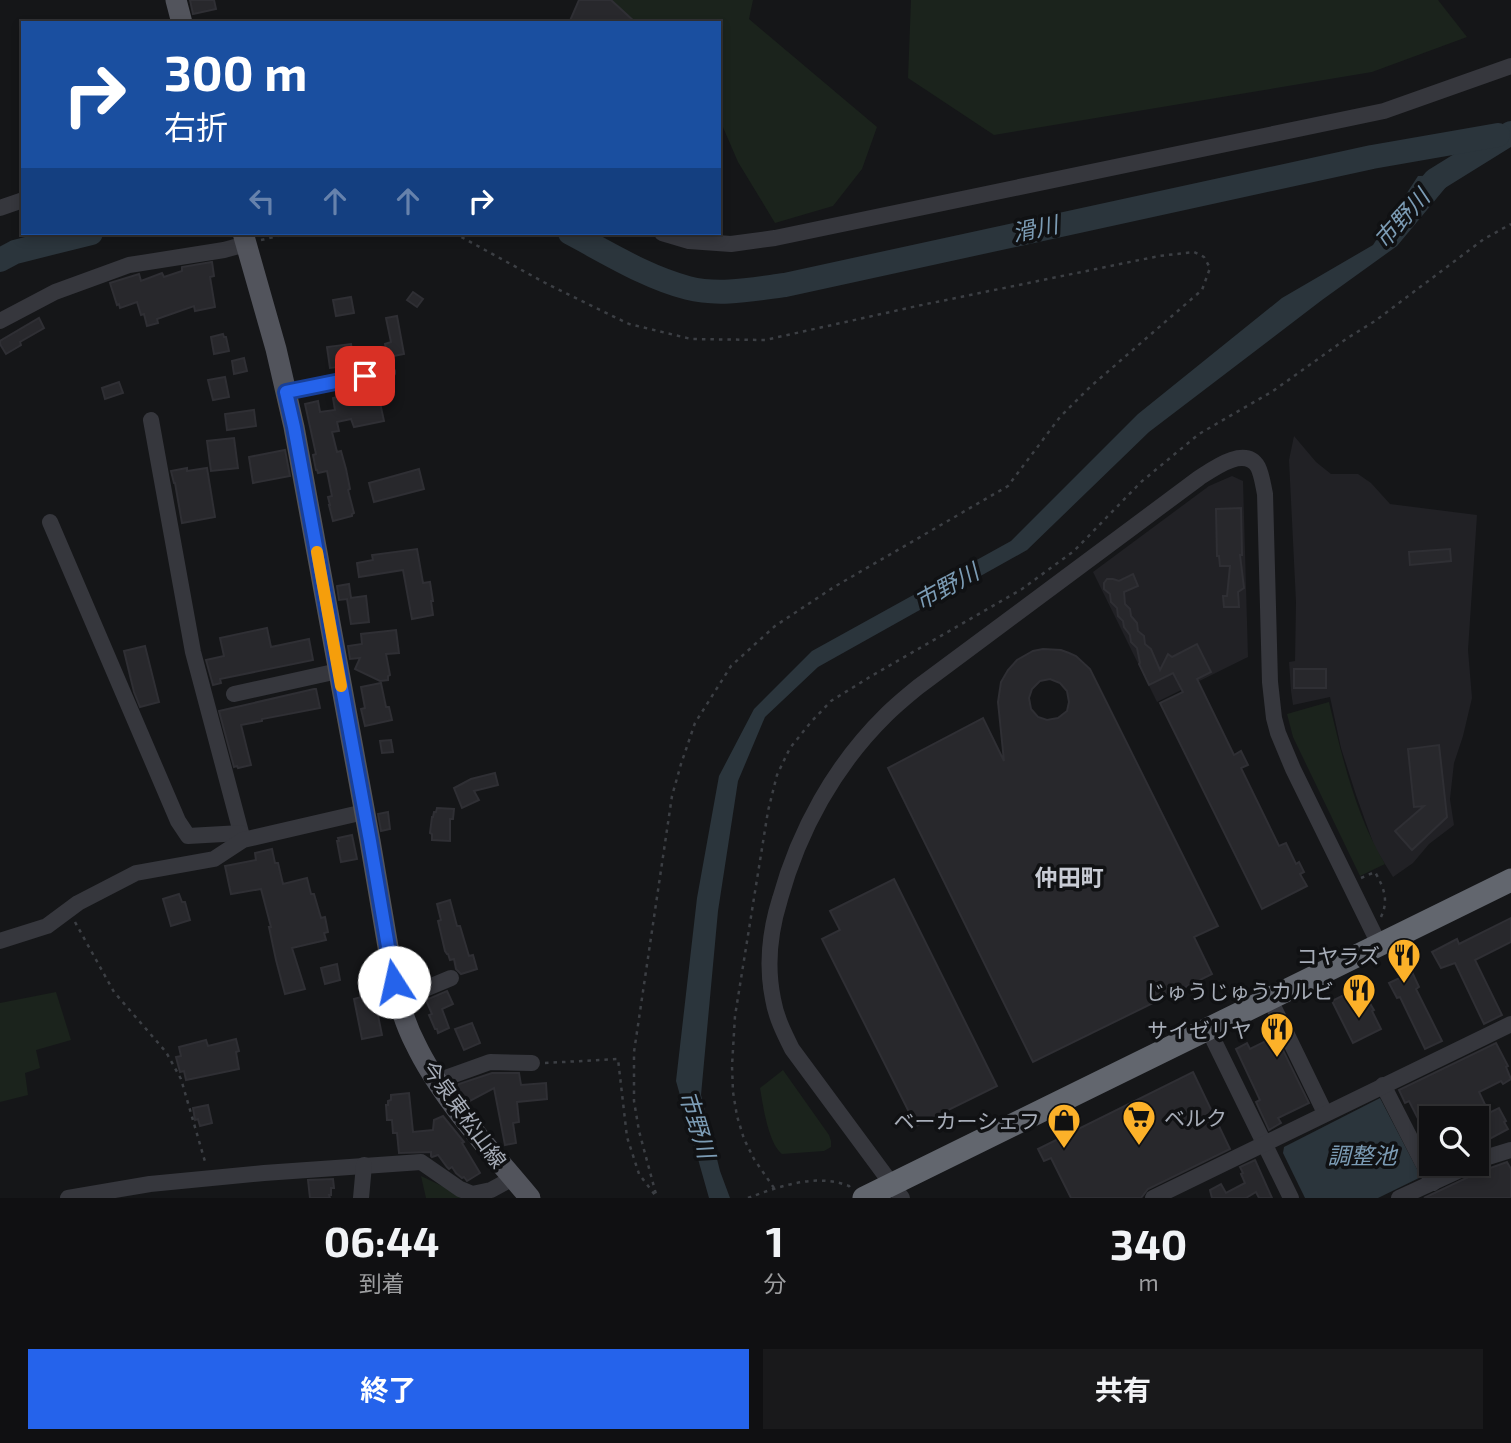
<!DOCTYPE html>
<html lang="ja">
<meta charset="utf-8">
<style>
body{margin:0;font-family:"Exo 2","Noto Sans JP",sans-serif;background:#19191b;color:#f1f3f6;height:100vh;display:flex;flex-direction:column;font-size:26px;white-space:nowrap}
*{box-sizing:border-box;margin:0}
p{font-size:23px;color:#9c9d9f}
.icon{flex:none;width:38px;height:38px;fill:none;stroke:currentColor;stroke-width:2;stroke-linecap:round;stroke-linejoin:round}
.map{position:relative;height:1198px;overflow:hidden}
.side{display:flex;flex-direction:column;background:#101012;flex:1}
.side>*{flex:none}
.banner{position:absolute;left:21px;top:21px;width:700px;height:214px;border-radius:0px;box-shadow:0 4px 10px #0003,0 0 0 2px #303032;background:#1a4fa0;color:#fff;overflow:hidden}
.buttons{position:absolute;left:1419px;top:1106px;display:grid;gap:14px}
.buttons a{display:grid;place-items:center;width:70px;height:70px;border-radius:0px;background:#101012;box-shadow:0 4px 10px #0003,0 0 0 2px #303032;font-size:35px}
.pin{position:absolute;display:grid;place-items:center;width:60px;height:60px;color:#fff;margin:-30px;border-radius:14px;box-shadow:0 4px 10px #0006}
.me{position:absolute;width:77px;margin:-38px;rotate:350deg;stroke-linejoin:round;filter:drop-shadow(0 0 5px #0008)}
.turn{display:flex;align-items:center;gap:24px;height:147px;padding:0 28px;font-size:32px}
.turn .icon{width:91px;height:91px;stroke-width:2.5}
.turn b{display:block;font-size:49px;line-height:60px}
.lanes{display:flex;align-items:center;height:66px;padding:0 28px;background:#0003;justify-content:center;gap:35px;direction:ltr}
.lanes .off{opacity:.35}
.eta{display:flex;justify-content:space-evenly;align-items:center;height:119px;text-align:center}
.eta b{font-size:42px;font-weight:700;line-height:49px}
.primary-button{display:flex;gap:14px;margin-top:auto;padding:14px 28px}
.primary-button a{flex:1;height:80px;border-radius:0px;background:#2563eb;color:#fff;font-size:28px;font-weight:700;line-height:80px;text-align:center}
.primary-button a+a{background:#19191b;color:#f1f3f6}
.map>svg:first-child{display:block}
</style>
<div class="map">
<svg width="1511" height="1198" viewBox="0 0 1511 1198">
<rect width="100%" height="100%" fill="#151618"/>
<g fill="#212125">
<polygon points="1294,436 1316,462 1331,474 1358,474 1371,483 1390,504 1477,515 1468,650 1472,698 1463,736 1454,763 1450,799 1454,825 1429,844 1413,863 1393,877 1375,848 1356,795 1341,748 1330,697 1293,705 1291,691 1289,662 1295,661 1296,602 1289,460"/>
<polygon points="1232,476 1243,481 1248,657 1157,702 1093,572 1209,486"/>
</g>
<g fill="#1b231c">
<polygon points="611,0 753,0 749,19 877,127 862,169 833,206 775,223 738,162 719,118 719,23 633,23"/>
<polygon points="911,0 1438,0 1467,37 1372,72 994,135 908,78"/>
<path d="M1329,702C1342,757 1356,816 1385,864L1360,876L1293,737L1287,714Z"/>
<polygon points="56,992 71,1040 36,1050 40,1068 25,1073 28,1095 0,1102 0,1003"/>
<path d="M783,1070L829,1135L831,1141V1147L824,1151L782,1154C768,1143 763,1105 760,1088Z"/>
<polygon points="421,1176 459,1194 460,1198 426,1198"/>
</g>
<g fill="#2b353c">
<polygon points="1456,175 1397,246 1322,300 1149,432 1027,550 818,667 765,717 738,781 718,911 701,1095 720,1171 730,1198 709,1198 676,1081 697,898 719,776 754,709 812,651 1011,541 1138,414 1282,298 1373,245 1418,176"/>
<polygon points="1380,1098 1421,1177 1378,1198 1305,1198 1283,1153 1284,1147"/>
</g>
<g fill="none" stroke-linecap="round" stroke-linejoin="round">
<g stroke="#2b353c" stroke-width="24">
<polyline points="1420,198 1435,180 1511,133"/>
<path d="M570,233C608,253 646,277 688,288C719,296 754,289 785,285L1372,157L1498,135"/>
<polyline points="0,260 15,252 91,233"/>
</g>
</g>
<g fill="#28282c" stroke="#2f2f34" stroke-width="2" fill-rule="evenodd">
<polygon points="190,0 214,0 216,9 193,14"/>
<polygon points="579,0 611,0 636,23 569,23"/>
<polygon points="212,262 214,276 210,277 215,307 195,311 194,306 157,319 158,323 147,326 144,314 141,315 137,302 120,308 119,304 117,305 110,283 139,274 141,281 162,273 164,277 182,271 182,267"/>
<polygon points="413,292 423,299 417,307 407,300"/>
<polygon points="351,297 354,313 336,316 333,300"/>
<polygon points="397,316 404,354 388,357 385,344 391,342 386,318"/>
<polygon points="39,318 44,328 20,342 21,345 6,354 0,344 0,341"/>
<polygon points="223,334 224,337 226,337 229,351 214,354 211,337"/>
<polygon points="351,344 354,365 330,368 327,347"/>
<polygon points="244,358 247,371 234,374 232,361"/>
<polygon points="225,377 229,397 213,400 208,380"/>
<polygon points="119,382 123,393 105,399 102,388"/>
<polygon points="377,389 384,421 354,427 351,419 337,422 339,431 332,432 337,452 341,451 346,469 350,489 348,490 354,513 352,514 352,516 333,521 329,505 330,505 328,497 332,496 327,471 318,473 317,470 316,470 313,455 316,454 305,404 318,401 320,412 335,410 333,398"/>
<polygon points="254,410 256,426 227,430 225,414"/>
<polygon points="234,438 238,468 211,471 207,441"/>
<polygon points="285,450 290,476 253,483 249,457"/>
<polygon points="187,468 187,471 207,468 215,517 182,523 175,483 174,483 171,471"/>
<polygon points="419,469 424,489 374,502 369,483"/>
<polygon points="1241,508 1242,555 1240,555 1244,588 1238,592 1239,607 1224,607 1223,596 1227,596 1230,566 1220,566 1219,556 1217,556 1216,509"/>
<polygon points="417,549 423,583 430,582 433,601 431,601 433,615 412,619 403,570 359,577 357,563 373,560 372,555"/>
<polygon points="1450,549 1451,561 1410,565 1409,552"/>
<polygon points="1133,574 1138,586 1124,592 1125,604 1130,609 1131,616 1137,623 1138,631 1144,636 1145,644 1151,649 1160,670 1168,654 1172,657 1197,644 1211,672 1197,679 1234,755 1241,751 1248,765 1241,768 1279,846 1286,843 1296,864 1299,862 1304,872 1300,874 1307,886 1262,909 1160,703 1183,692 1173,673 1149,685 1139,664 1140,663 1137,648 1131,642 1130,635 1124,627 1123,621 1118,616 1117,608 1111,602 1110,594 1104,589 1104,583 1107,579 1113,579 1119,581"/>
<polygon points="349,584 351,598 366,596 369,622 351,624 347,599 339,600 337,586"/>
<polygon points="267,628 271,647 309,639 313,660 220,679 221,683 213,685 206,660 224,656 220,638"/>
<polygon points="396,630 399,653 386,654 390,675 388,676 388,680 380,681 355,669 360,658 350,659 348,646 362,644 361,634"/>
<polygon points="145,646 159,702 140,707 134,692 124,651"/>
<path d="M1043,649L1061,650L1069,653L1076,656L1090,669L1218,926L1194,937L1212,974L1033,1062L888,768L983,718L1004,761L998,702L1001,682L1008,670L1017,660L1033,651ZM1050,679L1060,683L1067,691L1069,702L1067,711L1058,718L1047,720L1038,717L1031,709L1029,698L1032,689L1040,681Z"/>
<rect x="1294" y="669" width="32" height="19"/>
<polygon points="381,683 386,707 389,707 392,720 365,726 361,709 365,708 361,687"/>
<polygon points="314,689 316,689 320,708 262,719 262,721 241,725 251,765 238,768 237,766 234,767 219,711"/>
<polygon points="391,740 393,752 382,753 380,741"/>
<polygon points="1439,745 1447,817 1412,850 1395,831 1424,806 1414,807 1408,749"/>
<polygon points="495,773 498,785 474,791 479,800 462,808 454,788 471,779"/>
<polygon points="437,808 454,809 453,819 450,819 450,841 432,840 432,834 430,833 432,817 433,817 434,812 436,812"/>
<polygon points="388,812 390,829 381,831 378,814"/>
<polygon points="352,835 357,859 341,862 337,841 339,841 338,838"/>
<polygon points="272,849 275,863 278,863 283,884 307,878 311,894 314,894 321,918 325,917 328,932 324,933 326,940 292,948 305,989 285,994 276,960 269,927 271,927 261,889 231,894 225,866 256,860 255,853"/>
<polygon points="894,879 997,1086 916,1126 822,939 840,930 830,911"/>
<polygon points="179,894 182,902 185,902 190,920 171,926 163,899"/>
<polygon points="450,900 457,926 460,926 469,956 473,955 477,969 461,974 456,969 454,959 450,960 448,954 447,954 445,951 438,921 441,920 437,904"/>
<polygon points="1511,918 1511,942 1475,960 1502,1015 1484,1024 1455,963 1441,968 1432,952 1457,939 1459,944"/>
<polygon points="337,964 340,980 325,984 321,968"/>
<polygon points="1412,972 1419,987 1416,989 1442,1041 1425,1049 1400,997 1397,998 1389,983"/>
<polygon points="1360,987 1374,1010 1372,1011 1381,1029 1353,1043 1332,1001"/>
<polygon points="447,991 453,1004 442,1009 449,1028 438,1033 437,1029 435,1029 429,1015 432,1014 426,1000"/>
<polygon points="365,996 366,1003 375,1001 382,1035 362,1039 354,999"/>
<polygon points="472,1023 480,1043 464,1050 455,1029"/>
<polygon points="1276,1036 1309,1103 1278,1118 1281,1123 1269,1130 1256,1102 1260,1100 1236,1049 1247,1043 1250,1049"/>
<polygon points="236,1039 239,1051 236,1052 239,1069 186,1080 184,1071 180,1072 176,1057 181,1056 179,1047 206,1040 208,1046"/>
<polygon points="1496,1043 1508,1066 1506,1067 1511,1079 1503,1084 1501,1081 1479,1092 1489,1113 1499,1108 1506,1121 1504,1122 1508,1129 1484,1142 1483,1140 1481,1141 1477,1133 1477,1118 1432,1118 1432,1146 1409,1101 1405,1103 1399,1090"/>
<polygon points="1193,1072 1230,1149 1148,1189 1141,1198 1071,1198 1051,1158 1044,1161 1038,1149"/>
<polygon points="492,1073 519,1073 521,1085 546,1083 547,1099 517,1102 519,1122 513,1123 516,1143 505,1145 494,1088 468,1102 456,1085"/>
<polygon points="409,1093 413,1132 433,1130 434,1120 443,1116 464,1142 462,1143 480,1173 467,1181 464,1177 462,1178 456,1173 452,1167 449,1169 447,1167 438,1155 432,1157 431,1156 431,1152 399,1153 397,1133 393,1133 392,1120 387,1120 386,1105 388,1105 388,1101 391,1100 391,1095"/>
<polygon points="208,1105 212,1123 200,1126 198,1119 195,1120 193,1108"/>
<polygon points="1255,1160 1272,1198 1259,1198 1256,1192 1246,1198 1212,1198 1210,1190 1221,1184 1226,1193 1245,1183 1241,1174 1243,1173 1240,1167"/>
<polygon points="1507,1162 1511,1169 1511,1198 1424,1198 1479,1172"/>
<polygon points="333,1179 334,1188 331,1188 331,1195 329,1195 330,1198 310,1198 308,1180"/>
</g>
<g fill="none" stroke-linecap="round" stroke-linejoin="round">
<g stroke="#3c3f44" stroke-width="2.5" stroke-dasharray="3.5 5" stroke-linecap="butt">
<polyline points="454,233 549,285 629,324 691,339 765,340 917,306 1159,256 1194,252 1204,257 1210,268 1202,290 1090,387 1060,417 1008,486 834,587 775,626 731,666 695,723 681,764 672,796 634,1052 634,1101 639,1131 657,1198"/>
<polyline points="261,240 291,233"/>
<path d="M1361,878L1375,872C1384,888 1389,900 1381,917"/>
<polyline points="75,922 114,992 166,1052 181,1079 206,1165"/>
<polyline points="545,1063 618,1059 627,1137 639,1174 655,1195"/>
<polyline points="774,1188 754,1159 744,1139 737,1116 733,1092 732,1066 735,1016 768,811 777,775 790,748 811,722 831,701 873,675 1022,589 1074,551 1141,482 1199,434 1273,391 1346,339 1375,321 1484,239 1511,224"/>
<path d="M748,1198C780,1186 816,1173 849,1186L851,1189"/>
</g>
<g stroke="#36373d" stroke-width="16">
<polyline points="0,208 23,200"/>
<polyline points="662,233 689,241 731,244 775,238 1384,111 1511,66"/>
<polyline points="0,321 55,292 129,265 224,250 246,244"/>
<polyline points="286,392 388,372"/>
<polyline points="151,420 193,652 243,840"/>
<polyline points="50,522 178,821 188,836 241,833"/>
<polyline points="234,694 338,671"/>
<polyline points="0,941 47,926 78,903 136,873 214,859 243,840 364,812"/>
<polyline points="398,1000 451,978"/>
<polyline points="1275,1010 1325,1113"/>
<polyline points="1214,1041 1291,1198"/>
<polyline points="437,1081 490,1062 532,1063"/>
<polyline points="1383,1085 1433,1183"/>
<polyline points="1477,1162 1488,1157 1511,1150"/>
<polyline points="68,1198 150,1184 264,1173 421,1162 460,1189 472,1194 491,1190 513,1178"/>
<polyline points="361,1198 364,1165"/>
<path d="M902,1198L792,1049C784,1033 776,1017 773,999C766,965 770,931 780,899C799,830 835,765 886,715C896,705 907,696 918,687L1199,478C1213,469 1245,445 1258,467C1262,475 1263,485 1265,494L1270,682L1274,718L1278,733L1293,769L1379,944"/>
<polyline points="1153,1198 1511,1024"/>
<polyline points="1399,1198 1473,1164"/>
</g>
<g stroke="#52545c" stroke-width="21">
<polyline points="176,0 182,23"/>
<path d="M243,233L276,349L294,427L370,841L394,982C399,1003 405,1024 415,1043C441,1098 491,1151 530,1198"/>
</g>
<polyline stroke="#62666e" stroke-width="23" points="864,1198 1511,880"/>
</g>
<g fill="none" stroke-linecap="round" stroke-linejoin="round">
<defs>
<polyline id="route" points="365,376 286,392 294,427 370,841 394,982"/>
</defs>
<use href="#route" stroke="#184099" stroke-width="18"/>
<use href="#route" stroke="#2563eb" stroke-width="12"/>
<polyline stroke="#f59e0b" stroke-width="12" points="317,552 341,686"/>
</g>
<defs>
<symbol id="restaurant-pin" viewBox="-11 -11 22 30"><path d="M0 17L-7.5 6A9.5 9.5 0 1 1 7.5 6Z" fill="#fcb129" stroke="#101113"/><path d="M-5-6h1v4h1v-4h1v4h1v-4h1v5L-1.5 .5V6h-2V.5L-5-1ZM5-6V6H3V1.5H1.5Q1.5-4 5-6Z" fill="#111"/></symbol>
<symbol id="supermarket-pin" viewBox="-11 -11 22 30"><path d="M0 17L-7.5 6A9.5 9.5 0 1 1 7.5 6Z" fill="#fcb129" stroke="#101113"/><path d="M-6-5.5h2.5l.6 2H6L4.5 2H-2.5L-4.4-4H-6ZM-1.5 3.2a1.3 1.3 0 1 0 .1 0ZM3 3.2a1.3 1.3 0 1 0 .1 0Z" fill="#111"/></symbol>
<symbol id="shop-pin" viewBox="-11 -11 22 30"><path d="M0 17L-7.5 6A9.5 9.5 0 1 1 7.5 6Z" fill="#fcb129" stroke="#101113"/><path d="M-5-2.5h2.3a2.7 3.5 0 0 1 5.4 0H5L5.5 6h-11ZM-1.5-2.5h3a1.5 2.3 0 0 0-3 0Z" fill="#111"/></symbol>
</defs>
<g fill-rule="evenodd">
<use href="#restaurant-pin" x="1385" y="936" width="38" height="52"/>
<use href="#restaurant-pin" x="1340" y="971" width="38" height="52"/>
<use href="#restaurant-pin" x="1258" y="1010" width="38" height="52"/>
<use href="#supermarket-pin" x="1120" y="1098" width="38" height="52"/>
<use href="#shop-pin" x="1045" y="1101" width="38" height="52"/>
</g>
<g text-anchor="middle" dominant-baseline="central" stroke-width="7" stroke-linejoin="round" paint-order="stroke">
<g font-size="21" fill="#a7adb8" stroke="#101113" text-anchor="end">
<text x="1380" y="955">コヤラズ</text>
<text x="1334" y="990">じゅうじゅうカルビ</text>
<text x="1252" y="1029">サイゼリヤ</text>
<text x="1164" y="1117" text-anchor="start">ベルク</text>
<text x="1040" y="1120">ベーカーシェフ</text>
</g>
<g font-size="21" fill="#a7adb8" stroke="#101113">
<text transform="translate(465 1114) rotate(54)">今泉東松山線</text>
</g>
<g font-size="23" font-style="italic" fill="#7c9cb5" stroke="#101113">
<text transform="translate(1401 218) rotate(-48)">市野川</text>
<text transform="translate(1035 228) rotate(-12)">滑川</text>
<text transform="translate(946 586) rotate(-29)">市野川</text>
<text transform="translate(698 1124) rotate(73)">市野川</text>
<text x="1362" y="1155">調整池</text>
</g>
<g font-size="23" font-weight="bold" fill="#c8cbd4" stroke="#101113">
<text x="1069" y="877">仲田町</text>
</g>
</g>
</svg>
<div class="buttons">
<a><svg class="icon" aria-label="search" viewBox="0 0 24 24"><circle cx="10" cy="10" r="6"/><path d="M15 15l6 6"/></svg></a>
</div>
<div class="pin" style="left:365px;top:376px;background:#d93025"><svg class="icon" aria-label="arrive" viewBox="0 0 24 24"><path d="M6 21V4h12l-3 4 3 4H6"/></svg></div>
<svg class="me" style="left:394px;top:982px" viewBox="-20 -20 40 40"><circle r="19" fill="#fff"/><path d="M0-13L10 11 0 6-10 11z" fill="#2563eb"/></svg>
<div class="banner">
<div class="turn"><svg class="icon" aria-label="right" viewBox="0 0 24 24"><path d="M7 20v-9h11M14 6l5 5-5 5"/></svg><div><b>300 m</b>右折</div></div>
<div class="lanes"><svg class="icon off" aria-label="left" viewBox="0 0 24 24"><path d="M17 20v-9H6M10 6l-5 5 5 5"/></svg><svg class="icon off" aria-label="ahead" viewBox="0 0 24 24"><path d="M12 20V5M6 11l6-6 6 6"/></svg><svg class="icon off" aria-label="ahead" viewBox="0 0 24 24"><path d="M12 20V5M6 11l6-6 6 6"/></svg><svg class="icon" aria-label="right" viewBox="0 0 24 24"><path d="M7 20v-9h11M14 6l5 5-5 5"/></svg></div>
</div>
</div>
<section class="side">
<div class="eta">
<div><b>06:44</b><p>到着</p></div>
<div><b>1</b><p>分</p></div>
<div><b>340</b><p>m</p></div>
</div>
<div class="primary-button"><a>終了</a><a>共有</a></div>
</section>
